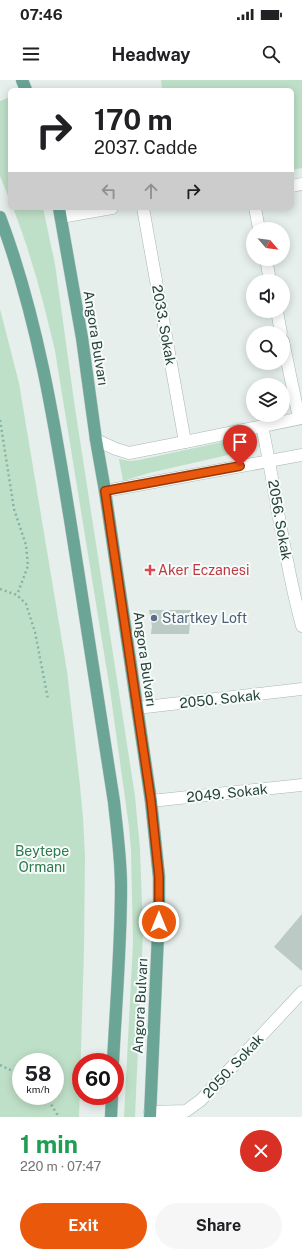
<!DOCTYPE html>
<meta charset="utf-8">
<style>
body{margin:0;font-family:"Public Sans",sans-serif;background:#f6f6f6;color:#202124;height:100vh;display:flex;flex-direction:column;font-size:15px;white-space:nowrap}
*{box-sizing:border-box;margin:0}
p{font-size:13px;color:#757577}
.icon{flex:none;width:22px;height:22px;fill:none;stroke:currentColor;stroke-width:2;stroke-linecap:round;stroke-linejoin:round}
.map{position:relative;height:1037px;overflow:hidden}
.panel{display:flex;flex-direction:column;background:#fff;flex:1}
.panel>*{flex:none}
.banner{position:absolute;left:8px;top:8px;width:286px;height:122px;border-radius:6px;box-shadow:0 2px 10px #0003;background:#fff;color:#202124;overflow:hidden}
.needle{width:26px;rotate:118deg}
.controls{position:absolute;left:246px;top:142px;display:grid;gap:8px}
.controls a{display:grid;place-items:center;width:44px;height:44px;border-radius:50%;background:#fff;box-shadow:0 2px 10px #0003;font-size:20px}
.speed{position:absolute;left:12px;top:973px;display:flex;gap:8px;font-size:20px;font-weight:700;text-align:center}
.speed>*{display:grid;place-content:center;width:52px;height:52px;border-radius:50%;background:#fff;box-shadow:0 2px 10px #0003;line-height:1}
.speed small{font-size:10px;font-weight:400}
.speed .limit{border:6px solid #d22;background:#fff;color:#111}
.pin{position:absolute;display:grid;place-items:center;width:34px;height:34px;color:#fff;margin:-41px -17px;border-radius:50% 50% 50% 0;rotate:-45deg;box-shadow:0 0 4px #0007}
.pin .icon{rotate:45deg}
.me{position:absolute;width:44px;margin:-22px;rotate:0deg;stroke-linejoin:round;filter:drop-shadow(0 0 3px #0008)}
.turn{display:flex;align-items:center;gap:14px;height:84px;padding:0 20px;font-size:18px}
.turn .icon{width:52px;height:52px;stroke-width:2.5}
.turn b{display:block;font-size:28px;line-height:34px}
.lanes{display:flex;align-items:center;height:38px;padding:0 20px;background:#0003;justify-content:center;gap:20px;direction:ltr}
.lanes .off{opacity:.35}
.round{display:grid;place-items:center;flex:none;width:42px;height:42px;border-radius:21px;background:#f6f6f6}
.summary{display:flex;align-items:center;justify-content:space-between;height:68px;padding:0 20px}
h1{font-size:24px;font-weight:700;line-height:30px;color:#1e9e55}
.button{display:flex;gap:8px;margin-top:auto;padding:8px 20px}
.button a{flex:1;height:46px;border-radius:24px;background:#ea580c;color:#fff;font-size:16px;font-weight:700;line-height:46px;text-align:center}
.button a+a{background:#f6f6f6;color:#202124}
.status{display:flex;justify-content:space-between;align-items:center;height:28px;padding:0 20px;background:#fff;direction:ltr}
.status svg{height:11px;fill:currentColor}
header{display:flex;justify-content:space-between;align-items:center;height:52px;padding:0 20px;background:#fff;font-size:18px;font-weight:700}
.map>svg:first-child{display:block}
</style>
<div class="status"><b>07:46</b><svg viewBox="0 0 49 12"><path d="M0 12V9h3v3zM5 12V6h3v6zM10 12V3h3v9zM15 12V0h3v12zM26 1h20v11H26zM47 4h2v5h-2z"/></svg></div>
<header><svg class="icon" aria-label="menu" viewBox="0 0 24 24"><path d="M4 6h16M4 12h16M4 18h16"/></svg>Headway<svg class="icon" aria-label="search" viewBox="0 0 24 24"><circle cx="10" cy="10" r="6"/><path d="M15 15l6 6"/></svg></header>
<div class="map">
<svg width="302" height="1037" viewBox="0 0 302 1037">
<rect width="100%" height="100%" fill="#e6efeb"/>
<g fill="#bfe0c8" fill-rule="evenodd">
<polygon points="161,0 302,0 302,88 292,90 292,10 162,10"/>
<polygon points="10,17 10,121 0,96 0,21"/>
<path d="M13,128H43L55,184L75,328L135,716L140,769L143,852L135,1037H124L133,863L131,771L129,747L110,610L55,271C44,223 31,174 13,128Z"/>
<path d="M0,229L19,303L67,591L79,696L83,737L85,776L84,870L79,1037H0ZM21,982H55V1016H21Z"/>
<polygon points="245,357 248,357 253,362 253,366 250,370 149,393 123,401 119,379 130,381 139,380"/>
</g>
<g fill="#bbcac4">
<polygon points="149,530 191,530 189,554 151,554 152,546"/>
<polygon points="302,834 302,891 274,867"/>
</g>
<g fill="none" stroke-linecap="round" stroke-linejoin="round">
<defs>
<g id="minor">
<polyline points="292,106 302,104"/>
<polyline points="143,128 185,362"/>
<polyline points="255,128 259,149"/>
<polyline points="61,137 112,128"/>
<polyline points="266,179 270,201"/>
<polyline points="277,231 281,253"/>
<polyline points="283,261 299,338"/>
<path d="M262,346C276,412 284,481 302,546"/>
<polyline points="96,360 116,369 129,373 185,362 302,338"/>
<polyline points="105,411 302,375"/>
<polyline points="137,628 302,609"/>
<polyline points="151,721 302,705"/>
<polyline points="150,1032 186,1031 201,1020 302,912"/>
</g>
<g id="primary">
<polyline points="22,0 26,10"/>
<polyline points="59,128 82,258 96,360 105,411 151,721 159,797 159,831 150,1037"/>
<path d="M0,137C38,238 55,346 72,452C86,542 100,632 114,722C117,750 121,779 121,807C121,865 116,924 113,982"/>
<polyline points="111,1037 112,1016"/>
</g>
</defs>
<use href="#minor" stroke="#a8b8b2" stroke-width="13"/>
<use href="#primary" stroke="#c2cac8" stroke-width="13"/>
<g stroke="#86b3a5" stroke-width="2.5" stroke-dasharray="2 3" stroke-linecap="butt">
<polyline points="0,340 14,429 26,465 28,486 17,515"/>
<polyline points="0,509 17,515 26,524 35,552 48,619"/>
<polyline points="0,985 21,995"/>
<polyline points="46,1016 57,1034 57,1037"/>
</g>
<use href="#minor" stroke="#fff" stroke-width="12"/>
<use href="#primary" stroke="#6aa596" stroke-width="12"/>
</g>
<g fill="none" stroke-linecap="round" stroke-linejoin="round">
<defs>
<polyline id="route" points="159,842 159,797 151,721 105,411 240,386"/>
</defs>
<use href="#route" stroke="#983908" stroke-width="10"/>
<use href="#route" stroke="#ea580c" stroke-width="7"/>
</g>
<path fill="#e0444e" stroke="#f7fbf9" stroke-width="1.5" d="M148 484h4v4h4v4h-4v4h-4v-4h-4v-4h4z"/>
<circle fill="#5c6f8a" stroke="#f7fbf9" stroke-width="1.5" cx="154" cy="538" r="4"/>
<g text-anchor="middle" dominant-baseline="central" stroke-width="4" stroke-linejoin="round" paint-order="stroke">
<g font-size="14" fill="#24423a" stroke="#f7fbf9">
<text transform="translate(164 245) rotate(80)">2033. Sokak</text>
<text transform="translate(96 258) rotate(81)">Angora Bulvarı</text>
<text transform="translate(280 440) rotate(80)">2056. Sokak</text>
<text transform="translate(145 579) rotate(82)">Angora Bulvarı</text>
<text transform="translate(220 619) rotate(-6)">2050. Sokak</text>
<text transform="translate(227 713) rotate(-6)">2049. Sokak</text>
<text transform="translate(140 926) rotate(-87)">Angora Bulvarı</text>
<text transform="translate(233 986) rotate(-47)">2050. Sokak</text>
</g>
<g font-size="14" fill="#be3a42" stroke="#f7fbf9" text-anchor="start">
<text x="158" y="490">Aker Eczanesi</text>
</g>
<g font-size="14" fill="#4e5e75" stroke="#f7fbf9" text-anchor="start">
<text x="162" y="538">Startkey Loft</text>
</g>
<g font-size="14" fill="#2d7a4b" stroke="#f7fbf9">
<text x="42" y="771">Beytepe<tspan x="42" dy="16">Ormanı</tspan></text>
</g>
</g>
</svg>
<div class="controls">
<a><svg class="needle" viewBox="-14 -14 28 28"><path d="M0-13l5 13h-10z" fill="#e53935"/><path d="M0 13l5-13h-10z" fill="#757577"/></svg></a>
<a><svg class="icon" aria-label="sound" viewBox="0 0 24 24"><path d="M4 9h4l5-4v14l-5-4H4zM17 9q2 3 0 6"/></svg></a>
<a><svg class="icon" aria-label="search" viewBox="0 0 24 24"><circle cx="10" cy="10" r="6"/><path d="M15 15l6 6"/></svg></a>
<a><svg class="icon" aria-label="layers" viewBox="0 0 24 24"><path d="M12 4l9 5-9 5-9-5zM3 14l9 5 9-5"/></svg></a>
</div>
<div class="speed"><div>58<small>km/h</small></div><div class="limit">60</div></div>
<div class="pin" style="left:240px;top:386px;background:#d93025"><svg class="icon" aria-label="arrive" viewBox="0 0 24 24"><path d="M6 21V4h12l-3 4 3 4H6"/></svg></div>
<svg class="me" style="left:159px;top:842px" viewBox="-20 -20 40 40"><circle r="17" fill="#ea580c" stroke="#fff" stroke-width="3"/><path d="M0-11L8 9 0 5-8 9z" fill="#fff"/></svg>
<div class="banner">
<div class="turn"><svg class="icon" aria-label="right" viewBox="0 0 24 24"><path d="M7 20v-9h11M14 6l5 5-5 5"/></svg><div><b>170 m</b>2037. Cadde</div></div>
<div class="lanes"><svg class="icon off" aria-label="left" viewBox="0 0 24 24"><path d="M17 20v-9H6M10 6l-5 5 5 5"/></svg><svg class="icon off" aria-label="ahead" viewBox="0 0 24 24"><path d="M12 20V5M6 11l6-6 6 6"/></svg><svg class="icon" aria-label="right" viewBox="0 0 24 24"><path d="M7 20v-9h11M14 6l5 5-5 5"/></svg></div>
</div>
</div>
<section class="panel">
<div class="summary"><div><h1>1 min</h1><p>220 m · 07:47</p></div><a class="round" style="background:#d93025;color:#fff"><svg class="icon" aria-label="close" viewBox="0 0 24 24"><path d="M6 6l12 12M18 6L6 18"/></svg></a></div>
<div class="button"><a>Exit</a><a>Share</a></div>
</section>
